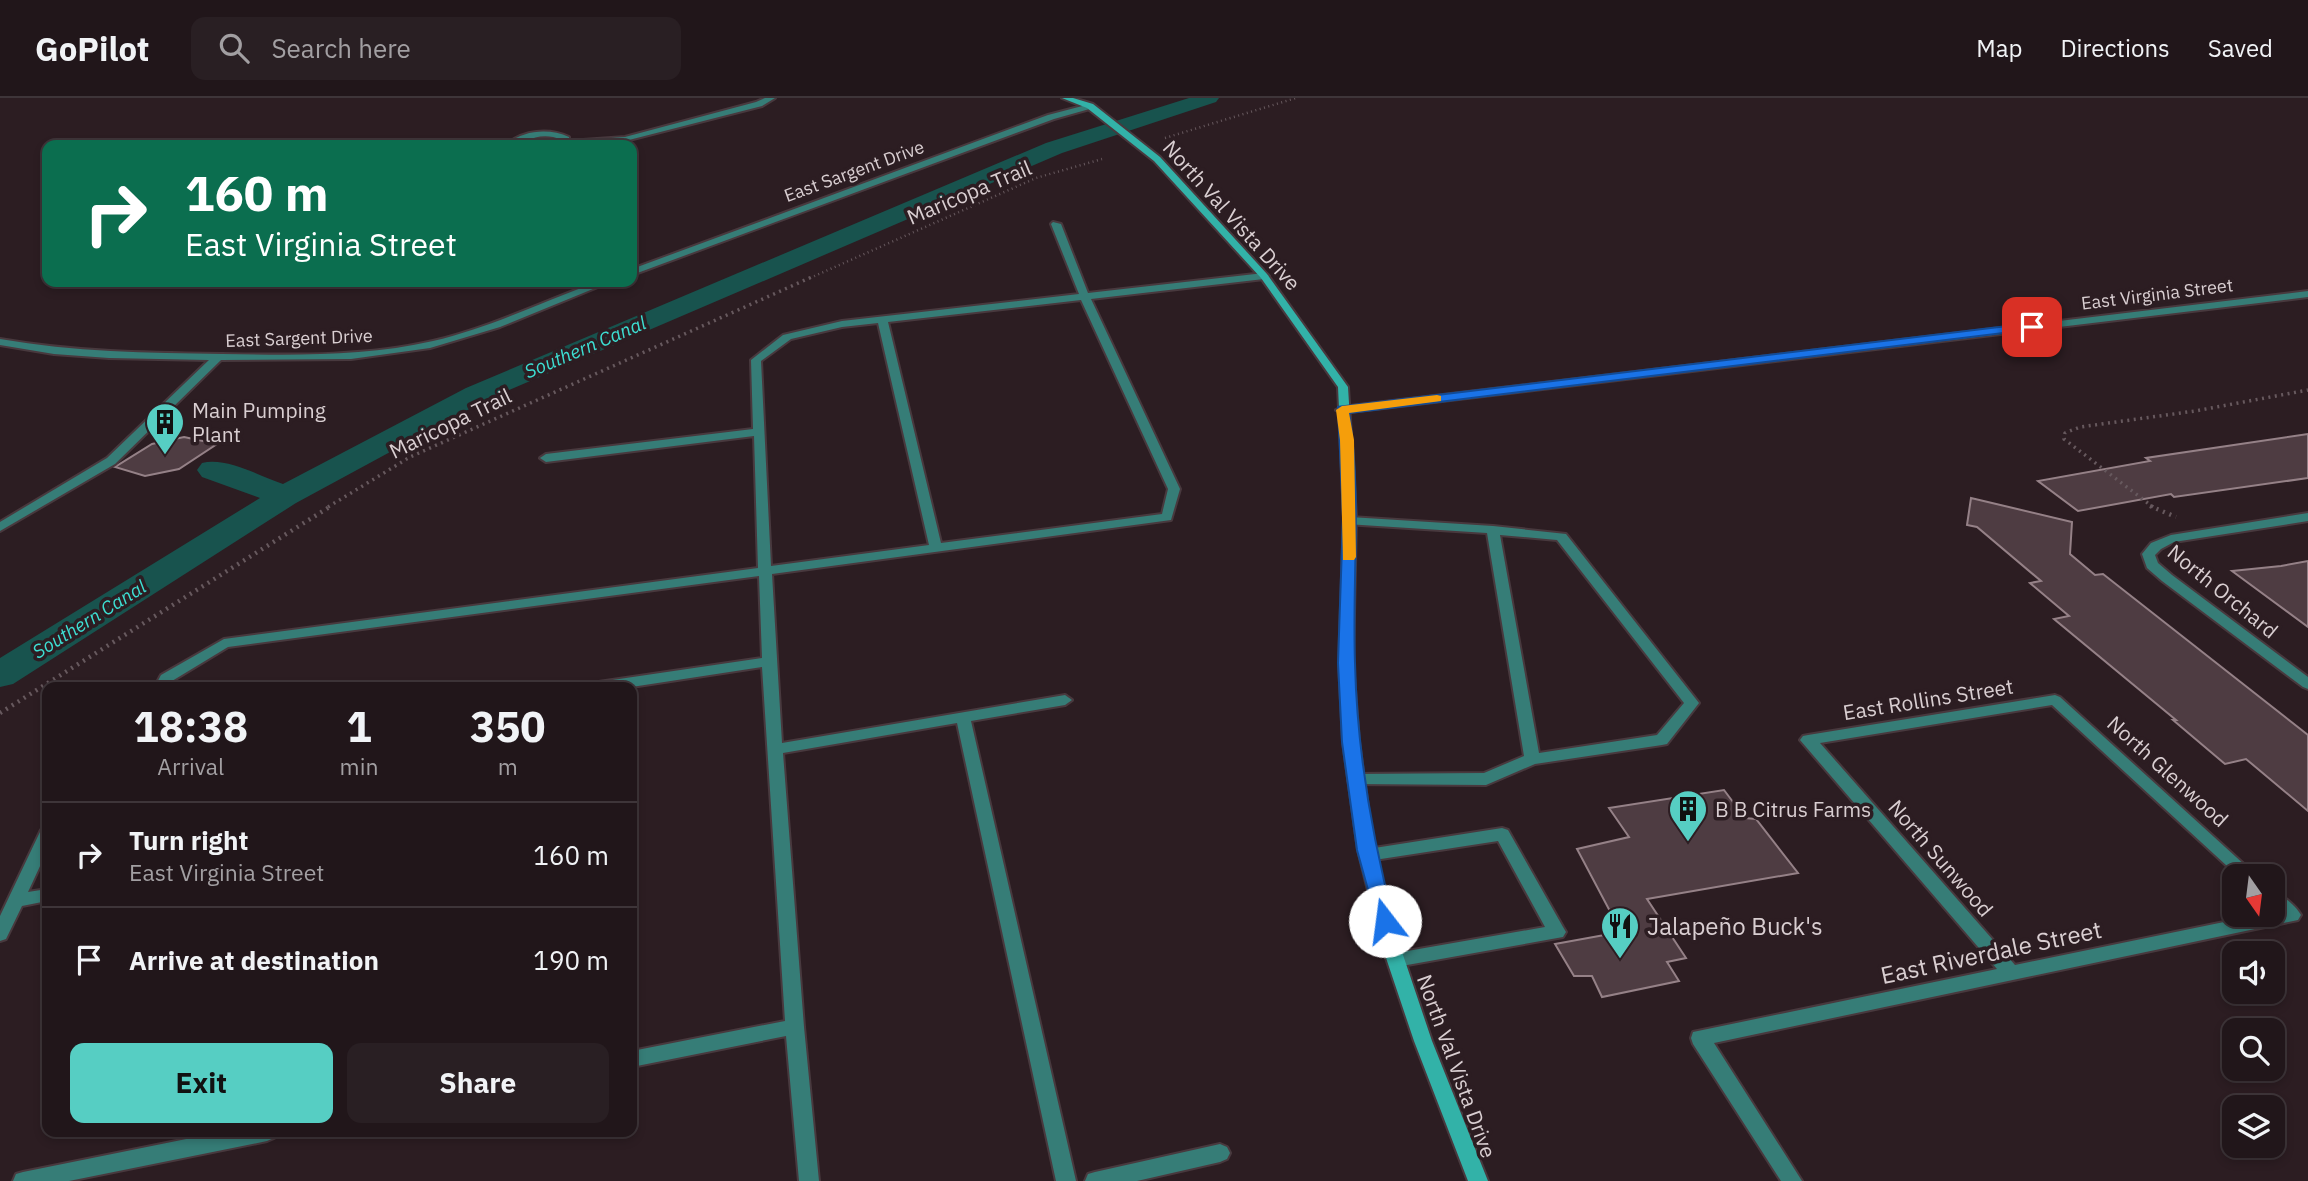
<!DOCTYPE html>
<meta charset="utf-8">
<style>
body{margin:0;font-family:"IBM Plex Sans",sans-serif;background:#291f23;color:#f1f3f6;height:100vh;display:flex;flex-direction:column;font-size:26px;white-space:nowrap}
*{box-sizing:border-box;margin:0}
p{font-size:23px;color:#a29fa2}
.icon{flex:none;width:38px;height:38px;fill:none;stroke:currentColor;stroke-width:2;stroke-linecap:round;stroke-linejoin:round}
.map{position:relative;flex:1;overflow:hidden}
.side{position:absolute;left:42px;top:584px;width:595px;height:455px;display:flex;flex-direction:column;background:#21161a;border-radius:14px;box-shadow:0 4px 10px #0003,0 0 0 2px #3e3539}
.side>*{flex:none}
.guide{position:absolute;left:42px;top:42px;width:595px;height:147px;border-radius:14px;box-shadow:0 4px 10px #0003,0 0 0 2px #3e3539;background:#0b6e4f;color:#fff;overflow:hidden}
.needle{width:46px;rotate:166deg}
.fabs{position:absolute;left:2222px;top:766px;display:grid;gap:14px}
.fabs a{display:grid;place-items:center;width:63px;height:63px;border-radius:14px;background:#21161a;box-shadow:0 4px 10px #0003,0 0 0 2px #3e3539;font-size:35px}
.pin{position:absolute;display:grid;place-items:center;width:60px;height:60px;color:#fff;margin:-30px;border-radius:14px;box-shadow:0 4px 10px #0006}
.me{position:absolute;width:77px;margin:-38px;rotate:345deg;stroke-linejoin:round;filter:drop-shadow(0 0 5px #0008)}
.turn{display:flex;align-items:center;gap:24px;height:147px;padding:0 28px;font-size:32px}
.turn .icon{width:91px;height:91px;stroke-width:2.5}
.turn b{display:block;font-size:49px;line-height:60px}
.eta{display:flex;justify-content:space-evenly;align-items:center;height:119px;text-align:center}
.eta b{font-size:42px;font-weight:700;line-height:49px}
.button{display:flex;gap:14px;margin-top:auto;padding:14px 28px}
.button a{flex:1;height:80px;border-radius:14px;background:#56cec3;color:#111;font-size:28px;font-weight:700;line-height:80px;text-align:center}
.button a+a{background:#291f23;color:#f1f3f6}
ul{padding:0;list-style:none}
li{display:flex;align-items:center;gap:21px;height:105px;padding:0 28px;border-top:2px solid #3e3539}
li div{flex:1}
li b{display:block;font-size:26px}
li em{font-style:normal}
header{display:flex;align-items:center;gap:42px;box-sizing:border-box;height:98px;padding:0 35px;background:#21161a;border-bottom:2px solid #3e3539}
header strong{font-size:33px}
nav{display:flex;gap:38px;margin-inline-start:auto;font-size:24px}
.search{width:490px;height:63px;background:#291f23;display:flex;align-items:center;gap:18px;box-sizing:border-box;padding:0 24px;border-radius:14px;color:#a29fa2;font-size:26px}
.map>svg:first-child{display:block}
</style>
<header>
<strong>GoPilot</strong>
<div class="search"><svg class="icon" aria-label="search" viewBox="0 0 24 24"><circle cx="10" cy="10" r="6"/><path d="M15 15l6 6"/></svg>Search here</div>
<nav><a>Map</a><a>Directions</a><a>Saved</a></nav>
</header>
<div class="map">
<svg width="2308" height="1083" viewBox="0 0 2308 1083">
<rect width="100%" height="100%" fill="#2c1d22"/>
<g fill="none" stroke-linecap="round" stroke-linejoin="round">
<path fill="#18534e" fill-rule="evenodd" d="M1189,0H1219L1216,4L1062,55L486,302L296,405L13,586L0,589V560L260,400L202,379L197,372L202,365C227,359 259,378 283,386L466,290L1046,45Z"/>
</g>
<g fill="#4e3c42" stroke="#958187" stroke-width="2">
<polygon points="2308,336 2308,380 2174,399 2171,396 2078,413 2038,383 2150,363 2146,360"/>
<polygon points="184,339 217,346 179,371 145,378 115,369 152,346"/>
<polygon points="1971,400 2072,424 2070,456 2095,477 2103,476 2308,637 2308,713 2246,661 2225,666 2173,622 2176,622 2054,521 2069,518 2030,485 2041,483 1977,429 1967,427"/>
<polygon points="2308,463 2308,529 2232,473 2281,468"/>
<polygon points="1724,692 1745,720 1756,721 1798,775 1647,801 1686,860 1667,864 1679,883 1602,899 1592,878 1574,878 1555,846 1621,834 1577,751 1629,739 1609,710"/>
</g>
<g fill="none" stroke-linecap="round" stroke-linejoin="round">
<defs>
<g id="lane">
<polygon points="1090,6 1094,8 1093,10 1054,21 632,177 632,171 1048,17"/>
<path d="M597,184H610L500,229L430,250L351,261L221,262L115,366L0,433V424L107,360L209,262L109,260L54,256L0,247V241C74,254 147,255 222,256C292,257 364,259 433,243C489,230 542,204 597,184Z"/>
<path d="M1350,419L1493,428L1566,436L1699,605L1667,646L1662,647L1535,666L1486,687L1350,686L1348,682L1350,678L1356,676L1484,675L1524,658L1487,435L1346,426L1344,423L1346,420ZM1500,437L1557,442L1684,605L1657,637L1539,655Z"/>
<polygon points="1502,730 1508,732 1563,829 1566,834 1563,839 1396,869 1390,867 1387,862 1390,857 1396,855 1545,829 1498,743 1368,763 1362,761 1360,757 1362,753 1368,751"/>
</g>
<g id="street">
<path d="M765,0H775L762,8L625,43L559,47L562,42C536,31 526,48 506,47C523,32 549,30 569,39V43L625,39L756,4Z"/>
<path d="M1053,124L1061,126L1088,195L1264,175L1269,178L1264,181L1091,201L1180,391L1171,422L772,476L782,645L1065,597L1072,602L1065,607L971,623L1076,1083H1056L957,625L783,655L804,929L819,1083H799L786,938L632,969V953L785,923L762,569L625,590H585L592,585L762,560L759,478L228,549L172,583L168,590H154L161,577L224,541L758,470L754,338L546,364L540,360L546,356L753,331L751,262L783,237L842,223L1079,196L1051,126ZM1081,202L1168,391L1162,416L941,445L888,224ZM878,225L929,447L771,468L761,263L791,241L842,229Z"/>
<polygon points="2308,193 2308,199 1342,315 1336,312 1342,309"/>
<polygon points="2308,415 2308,423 2174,444 2161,451 2155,457 2158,465 2172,477 2308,579 2308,591 2303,589 2162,483 2147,470 2142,456 2151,445 2171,437"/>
<path d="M2055,597L2060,599L2258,779H2239L2052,607L1820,645L2015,867L2258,817H2273V814L2277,813L2273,810V794C2283,797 2296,808 2301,817L2298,822L1714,945L1802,1083H1781L1693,946L1691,940L1693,934L1997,871L1800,642L1803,638L1808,637Z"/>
<polygon points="47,730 47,753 28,794 47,791 47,803 22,808 6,841 0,843 0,818 39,736 41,732"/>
<polygon points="221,1034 277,1034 274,1040 267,1043 69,1083 13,1083 16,1076 23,1074"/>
<polygon points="1220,1046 1227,1049 1230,1055 1227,1061 1220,1064 1137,1083 1085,1083 1088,1076 1095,1074"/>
</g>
<polygon id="secondary" points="1062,0 1073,0 1093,6 1160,59 1267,176 1348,289 1356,419 1353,565 1359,644 1374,752 1399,845 1432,943 1488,1083 1468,1083 1414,943 1381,845 1358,752 1343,644 1339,565 1344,419 1338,289 1261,180 1154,63 1087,10"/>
</defs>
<use href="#lane" stroke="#48393e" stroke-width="4"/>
<use href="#street" stroke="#48393e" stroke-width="4"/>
<use href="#secondary" stroke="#48393e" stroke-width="4"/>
<g stroke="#67595e" stroke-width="2.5" stroke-dasharray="1 3.5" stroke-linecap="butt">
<polyline points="1165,40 1296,0"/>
<polyline points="810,180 1036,80 1102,61"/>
</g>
<g stroke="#67595e" stroke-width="3.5" stroke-dasharray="2 4.5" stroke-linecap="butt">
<polyline points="328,409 410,359 814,178"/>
<polyline points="2153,409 2064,341 2065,335 2080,329 2195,313 2308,292"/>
</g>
<g stroke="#67595e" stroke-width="4.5" stroke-dasharray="2 5" stroke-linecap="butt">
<polyline points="2150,408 2176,419"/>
<polyline points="0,615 331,408"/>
</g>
<use href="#lane" fill="#367d77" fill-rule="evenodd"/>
<use href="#street" fill="#367d77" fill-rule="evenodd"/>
<use href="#secondary" fill="#32b2a8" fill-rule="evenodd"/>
</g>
<path fill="#1a73e8" stroke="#114b97" stroke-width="2" d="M2032,225L2038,229L2036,231L1349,315C1362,398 1352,482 1355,565C1357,653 1372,739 1394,823L1392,828L1385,831L1378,828L1357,752L1342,644L1338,565L1343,419L1338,309Z"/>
<polygon fill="#f59e0b" points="1437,297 1441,298 1441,303 1349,315 1354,342 1356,459 1354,462 1343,462 1340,342 1336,312 1342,308"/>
<defs>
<symbol id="building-pin" viewBox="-11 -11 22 30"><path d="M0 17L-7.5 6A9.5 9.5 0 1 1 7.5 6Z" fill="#56cec3" stroke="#2c1d22"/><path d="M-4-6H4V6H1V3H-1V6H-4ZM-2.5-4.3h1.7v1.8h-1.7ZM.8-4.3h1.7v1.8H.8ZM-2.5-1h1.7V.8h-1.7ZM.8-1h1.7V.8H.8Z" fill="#111"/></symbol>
<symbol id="restaurant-pin" viewBox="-11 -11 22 30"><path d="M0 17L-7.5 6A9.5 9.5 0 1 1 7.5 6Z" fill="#56cec3" stroke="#2c1d22"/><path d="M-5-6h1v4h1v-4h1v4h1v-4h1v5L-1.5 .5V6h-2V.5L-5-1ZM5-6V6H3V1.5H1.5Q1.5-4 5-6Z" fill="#111"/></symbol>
</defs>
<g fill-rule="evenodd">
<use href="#building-pin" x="143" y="302" width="44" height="60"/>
<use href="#building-pin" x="1666" y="689" width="44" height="60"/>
<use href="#restaurant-pin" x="1598" y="806" width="44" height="60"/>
</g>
<g text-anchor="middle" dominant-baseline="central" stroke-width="7" stroke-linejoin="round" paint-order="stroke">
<g font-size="18" fill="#d9ced1" stroke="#2c1d22">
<text transform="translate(854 73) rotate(-20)">East Sargent Drive</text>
<text transform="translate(2157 196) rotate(-7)">East Virginia Street</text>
<text transform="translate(299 240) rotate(-2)">East Sargent Drive</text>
</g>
<g font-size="19" font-style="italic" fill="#3dded2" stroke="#2c1d22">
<text transform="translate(585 249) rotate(-23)">Southern Canal</text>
<text transform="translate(89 521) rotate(-32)">Southern Canal</text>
</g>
<g font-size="21" fill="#d9ced1" stroke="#2c1d22">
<text transform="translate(969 94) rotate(-23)">Maricopa Trail</text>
<text transform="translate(1232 117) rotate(48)">North Val Vista Drive</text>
<text transform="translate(450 325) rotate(-26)">Maricopa Trail</text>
<text transform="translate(2223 493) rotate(39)">North Orchard</text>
<text transform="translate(1928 601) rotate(-9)">East Rollins Street</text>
<text transform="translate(2168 673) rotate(42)">North Glenwood</text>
<text transform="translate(1941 760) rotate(49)">North Sunwood</text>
<text transform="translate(1457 968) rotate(70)">North Val Vista Drive</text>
</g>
<g font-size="21" fill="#d9ced1" stroke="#2c1d22" text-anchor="start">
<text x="192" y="312">Main Pumping<tspan x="192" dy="24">Plant</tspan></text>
<text x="1715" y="711">B B Citrus Farms</text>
</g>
<g font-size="24" fill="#d9ced1" stroke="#2c1d22" text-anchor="start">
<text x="1647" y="828">Jalapeño Buck's</text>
</g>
<g font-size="24" fill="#d9ced1" stroke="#2c1d22">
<text transform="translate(1991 854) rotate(-12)">East Riverdale Street</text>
</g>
</g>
</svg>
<div class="fabs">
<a><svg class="needle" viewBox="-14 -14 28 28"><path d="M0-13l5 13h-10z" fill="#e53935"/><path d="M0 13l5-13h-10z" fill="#a29fa2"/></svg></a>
<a><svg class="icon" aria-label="sound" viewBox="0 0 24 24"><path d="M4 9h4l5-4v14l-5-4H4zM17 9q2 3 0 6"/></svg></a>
<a><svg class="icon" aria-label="search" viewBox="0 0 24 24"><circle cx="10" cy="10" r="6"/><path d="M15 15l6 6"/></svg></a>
<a><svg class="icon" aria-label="layers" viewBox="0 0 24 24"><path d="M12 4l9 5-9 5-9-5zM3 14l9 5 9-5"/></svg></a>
</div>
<div class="pin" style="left:2032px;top:229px;background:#d93025"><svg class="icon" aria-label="arrive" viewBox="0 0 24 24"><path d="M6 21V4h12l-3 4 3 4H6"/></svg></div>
<svg class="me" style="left:1385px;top:823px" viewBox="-20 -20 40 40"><circle r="19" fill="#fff"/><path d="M0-13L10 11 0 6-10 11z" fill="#1a73e8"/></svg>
<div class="guide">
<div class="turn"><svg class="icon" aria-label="right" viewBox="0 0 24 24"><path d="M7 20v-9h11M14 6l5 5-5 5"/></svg><div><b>160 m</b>East Virginia Street</div></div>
</div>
<section class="side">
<div class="eta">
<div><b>18:38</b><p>Arrival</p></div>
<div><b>1</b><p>min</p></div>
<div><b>350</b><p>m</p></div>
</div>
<ul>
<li><svg class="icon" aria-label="right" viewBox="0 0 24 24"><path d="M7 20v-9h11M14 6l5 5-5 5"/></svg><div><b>Turn right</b><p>East Virginia Street</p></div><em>160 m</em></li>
<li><svg class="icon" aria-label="arrive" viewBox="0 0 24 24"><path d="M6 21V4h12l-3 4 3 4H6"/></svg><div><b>Arrive at destination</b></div><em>190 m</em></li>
</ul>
<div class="button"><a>Exit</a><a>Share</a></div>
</section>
</div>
